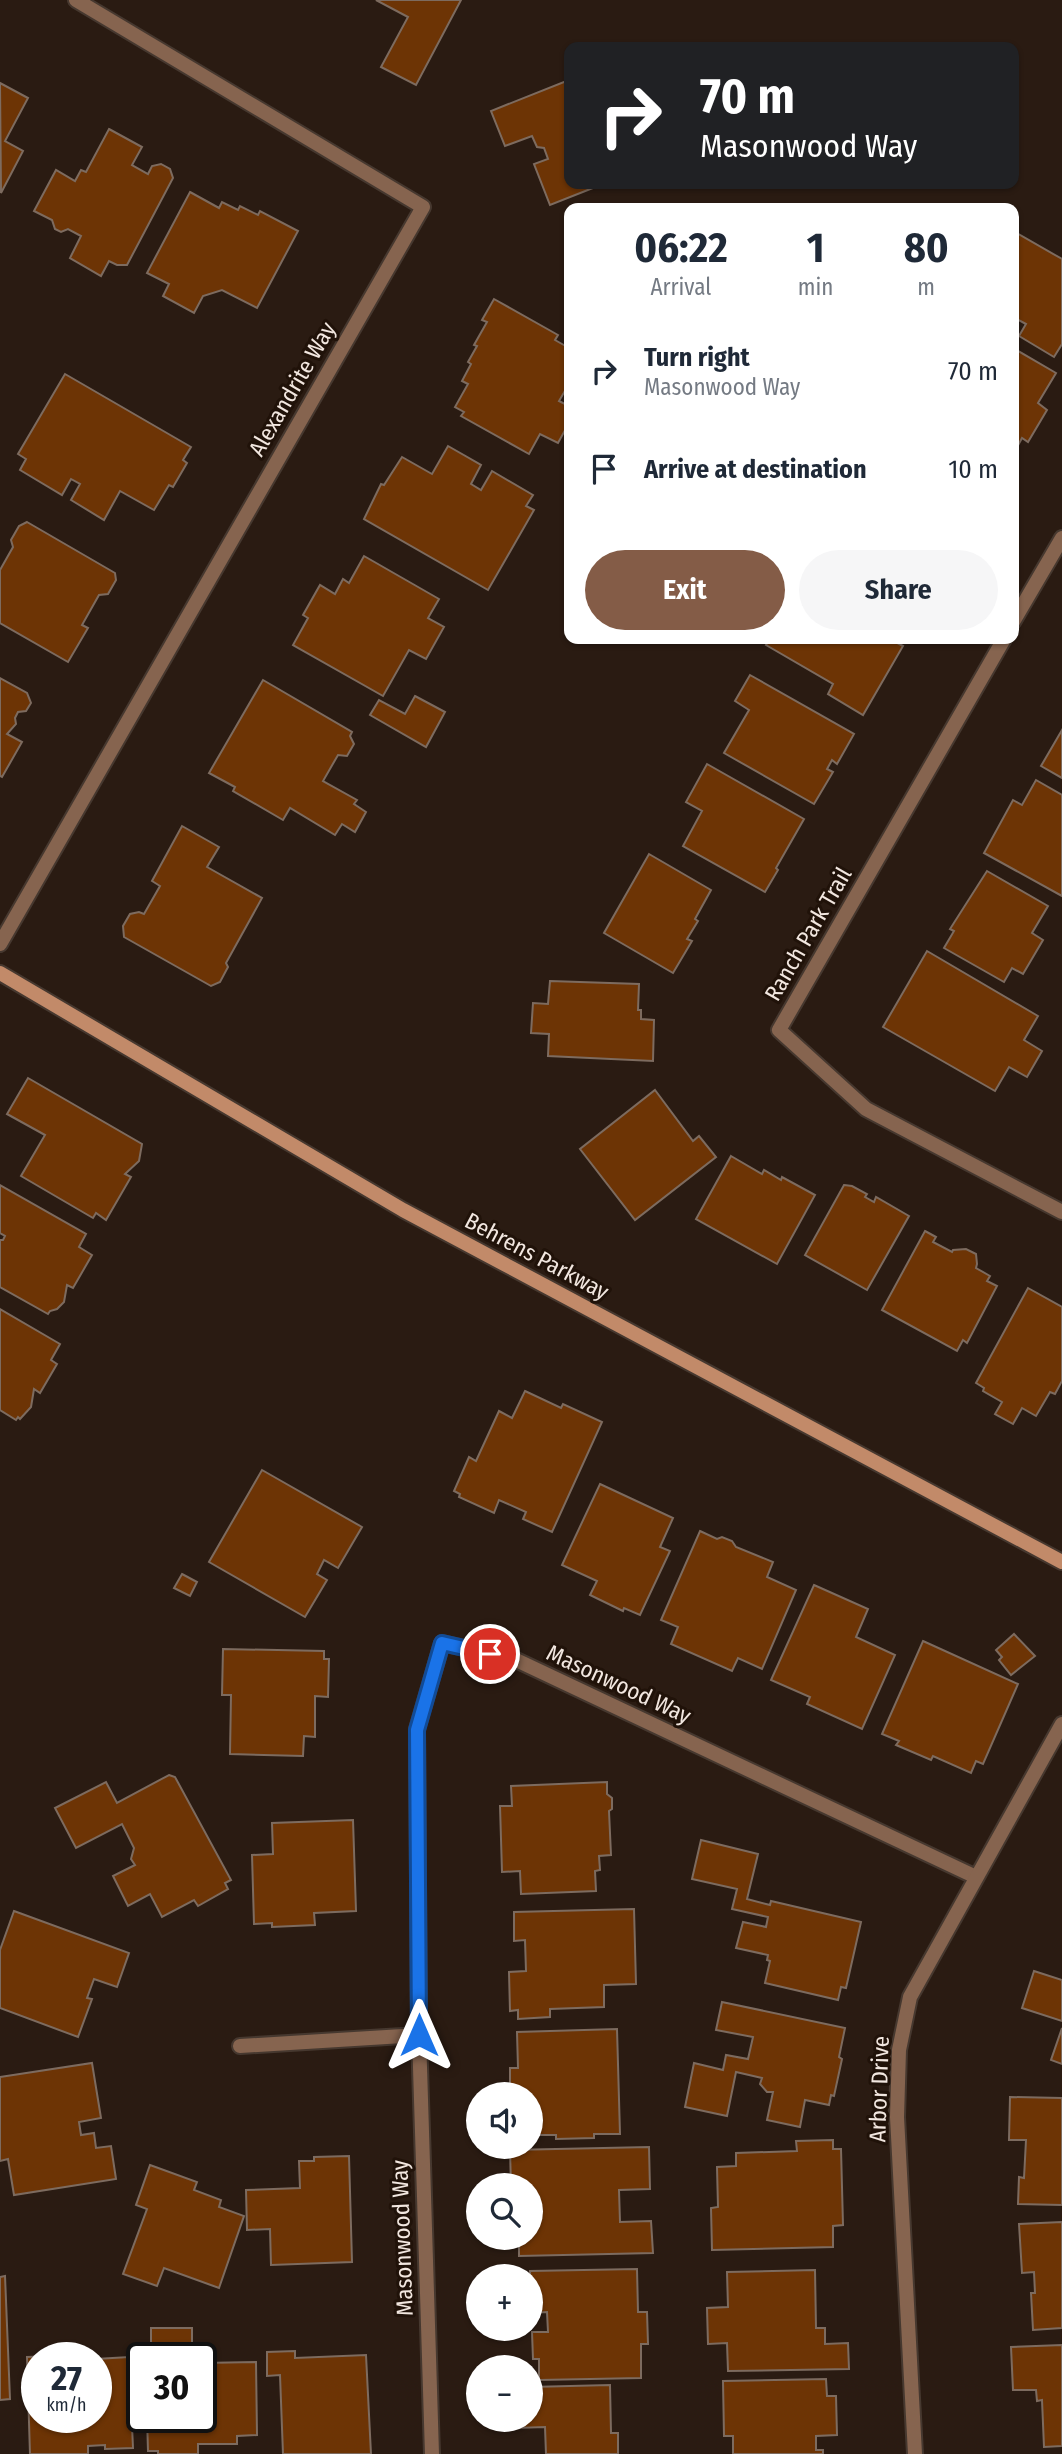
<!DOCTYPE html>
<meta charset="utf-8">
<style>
body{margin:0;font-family:"Fira Sans Condensed",sans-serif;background:#f6f6f7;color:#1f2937;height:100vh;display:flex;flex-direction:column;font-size:26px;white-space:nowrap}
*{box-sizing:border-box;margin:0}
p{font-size:23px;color:#747a83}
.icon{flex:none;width:38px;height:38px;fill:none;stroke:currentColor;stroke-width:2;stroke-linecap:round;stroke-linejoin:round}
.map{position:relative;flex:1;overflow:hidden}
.panel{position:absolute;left:564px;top:203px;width:455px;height:441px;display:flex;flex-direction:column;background:#fff;border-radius:14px;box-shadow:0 2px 5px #0004}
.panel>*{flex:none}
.guide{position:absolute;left:564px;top:42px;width:455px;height:147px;border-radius:14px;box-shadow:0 2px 5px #0004;background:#202124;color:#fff;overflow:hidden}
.fabs{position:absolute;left:466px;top:2082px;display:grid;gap:14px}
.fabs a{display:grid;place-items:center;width:77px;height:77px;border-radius:50%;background:#fff;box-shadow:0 2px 5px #0004;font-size:35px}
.speed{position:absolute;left:21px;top:2342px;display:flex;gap:14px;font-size:35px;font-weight:700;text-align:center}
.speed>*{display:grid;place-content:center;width:91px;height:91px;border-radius:50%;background:#fff;box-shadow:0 2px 5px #0004;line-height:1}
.speed small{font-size:18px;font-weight:400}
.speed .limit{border:4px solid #111;border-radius:10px;background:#fff;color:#111}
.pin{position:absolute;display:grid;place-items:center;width:60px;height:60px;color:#fff;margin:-30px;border:4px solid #fff;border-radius:50%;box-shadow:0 2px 7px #0007}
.me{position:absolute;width:77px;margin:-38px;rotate:0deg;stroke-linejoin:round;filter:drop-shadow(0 0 5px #0008)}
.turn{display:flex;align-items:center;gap:24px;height:147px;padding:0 21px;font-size:32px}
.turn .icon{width:91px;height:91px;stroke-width:2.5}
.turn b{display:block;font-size:49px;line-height:60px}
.eta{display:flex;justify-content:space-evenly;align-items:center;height:119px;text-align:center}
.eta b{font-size:42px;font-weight:700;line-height:49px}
.action{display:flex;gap:14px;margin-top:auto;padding:14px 21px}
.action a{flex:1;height:80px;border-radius:42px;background:#845c47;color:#fff;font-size:28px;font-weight:700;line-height:80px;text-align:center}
.action a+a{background:#f6f6f7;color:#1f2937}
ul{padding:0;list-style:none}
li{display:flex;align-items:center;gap:21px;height:98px;padding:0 21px}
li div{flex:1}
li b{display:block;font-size:26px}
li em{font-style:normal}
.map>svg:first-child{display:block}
</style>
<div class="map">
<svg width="1062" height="2454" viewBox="0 0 1062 2454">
<rect width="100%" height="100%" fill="#2a1b12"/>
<g fill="#6d3405" stroke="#7d6b5f" stroke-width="2">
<polygon points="376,0 461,0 416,85 381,67 408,17"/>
<polygon points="569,80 569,184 603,184 550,205 534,164 548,159 544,148 537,147 532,136 505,146 491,111"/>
<polygon points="0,83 28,98 5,141 23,151 1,193"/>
<polygon points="109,129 142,147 132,165 148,174 152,166 161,164 170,169 173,178 127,265 117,265 109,261 101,276 70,258 81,236 68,229 61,232 55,229 52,220 34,211 56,170 75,181 81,170 86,172"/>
<polygon points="190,192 219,208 222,202 238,210 240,206 258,215 260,211 298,231 257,308 222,290 203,296 194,313 163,296 169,284 147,273"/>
<polygon points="1013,231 1062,259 1062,344 1054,357 1019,336 1026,324 1013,317 1015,265"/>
<polygon points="494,299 558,335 555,340 569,348 569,384 559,401 569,406 569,423 558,443 540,434 529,454 461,416 464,412 455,407 468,384 462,381 471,364 468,362 477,346 474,345 487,322 482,320"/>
<polygon points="1013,348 1056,373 1038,403 1047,410 1028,442 1022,438 1015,451"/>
<polygon points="65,374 191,447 183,460 187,463 173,487 169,485 154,510 120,491 104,520 71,500 80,484 71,479 62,495 20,470 26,459 18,454"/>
<polygon points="448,446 481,465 471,484 481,490 492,471 533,495 526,506 534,510 488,590 364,519 381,484 384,485 402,457 432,474"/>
<polygon points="27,522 115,573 116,580 108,594 99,595 82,625 88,628 68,662 0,623 0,570 13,547 11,540 19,526"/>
<polygon points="364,556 439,599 428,618 444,627 426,659 409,650 383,696 293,645 308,618 303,615 320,585 335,594 343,579 349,583"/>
<polygon points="770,639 890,639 903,646 863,715 828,694 833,684 766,645"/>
<polygon points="750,675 854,734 837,764 832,760 827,769 833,772 814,804 724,753 749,710 735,701"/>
<polygon points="0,678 27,693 31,703 26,711 18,712 15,718 16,724 7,734 22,742 2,777 0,776"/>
<polygon points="263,680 352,732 350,736 354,744 347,756 338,755 323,781 357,800 354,804 366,812 355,832 342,824 335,835 290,808 283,820 233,791 235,787 209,773"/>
<polygon points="415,696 445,712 426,747 370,715 379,700 405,714"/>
<polygon points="1062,730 1062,778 1041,766"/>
<polygon points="707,764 804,819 776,868 778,870 765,892 683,846 702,811 686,802"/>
<polygon points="1036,780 1062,795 1062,896 984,853 1013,800 1022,805"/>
<polygon points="182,826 219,847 207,867 262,898 226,963 228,967 220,982 211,986 124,937 123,926 130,914 139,912 144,914 160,886 152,881"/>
<polygon points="649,854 711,890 695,919 698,921 687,939 692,941 673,973 604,933"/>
<polygon points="987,871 1048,906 1032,933 1043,940 1023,974 1012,968 1004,982 944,948 954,931 950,929"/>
<polygon points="927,951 1038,1016 1024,1040 1042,1051 1027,1077 1009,1067 995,1091 883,1027"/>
<polygon points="550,981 639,984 638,1010 641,1010 641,1019 654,1020 653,1061 548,1056 549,1034 531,1033 533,1003 548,1004"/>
<polygon points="28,1078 142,1144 139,1161 125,1174 131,1177 106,1220 96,1213 93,1218 21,1176 45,1135 7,1114"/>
<polygon points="655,1090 693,1141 699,1136 716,1157 635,1220 580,1149"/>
<polygon points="731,1156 762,1174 764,1170 781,1180 782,1177 815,1195 777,1264 696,1219"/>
<polygon points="0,1185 86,1234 79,1247 92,1255 73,1288 67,1285 64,1302 57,1309 50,1311 48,1314 0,1287 0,1240 3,1240 5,1236 0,1233"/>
<polygon points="844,1185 852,1186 867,1194 865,1197 874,1202 876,1197 909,1216 867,1290 805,1255"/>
<polygon points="925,1231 936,1237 933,1242 952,1252 953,1250 966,1249 976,1254 977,1264 976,1268 990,1276 987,1281 997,1286 967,1343 963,1340 957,1351 882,1310"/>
<polygon points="1028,1288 1062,1307 1062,1381 1055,1394 1050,1392 1036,1416 1022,1408 1013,1424 995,1414 1002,1402 983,1391 984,1388 976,1383"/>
<polygon points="0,1309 60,1344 51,1360 57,1364 40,1393 34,1389 31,1407 20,1419 18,1417 16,1420 0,1410"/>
<polygon points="525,1391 561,1408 563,1404 602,1422 552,1532 523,1519 526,1512 499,1500 494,1513 459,1497 460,1494 454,1491 469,1457 476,1461 499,1411 512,1418"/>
<polygon points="262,1470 362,1527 338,1568 324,1560 317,1574 327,1580 305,1617 209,1562"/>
<polygon points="600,1484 673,1518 660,1547 670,1551 640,1615 624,1608 623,1611 590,1595 597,1581 562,1565"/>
<polygon points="700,1531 717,1539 722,1537 732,1541 736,1547 773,1562 767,1577 796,1590 762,1669 738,1658 732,1671 671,1644 678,1627 661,1620"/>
<polygon points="182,1574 197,1582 190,1596 174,1588"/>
<polygon points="814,1585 868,1609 856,1637 895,1655 862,1729 807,1704 810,1697 771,1680"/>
<polygon points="1014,1634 1035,1656 1011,1675 999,1660 1002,1657 996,1650"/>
<polygon points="923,1641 1018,1684 983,1764 976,1761 971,1773 933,1756 931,1760 896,1745 899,1741 882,1734"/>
<polygon points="223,1649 324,1651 324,1659 329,1659 328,1697 315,1696 315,1737 304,1736 303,1756 230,1754 231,1695 222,1695"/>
<polygon points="169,1775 175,1777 231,1880 225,1883 228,1889 198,1906 194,1900 162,1917 150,1894 128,1906 113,1876 135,1865 131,1859 134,1848 122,1824 76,1848 55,1808 106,1782 117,1803"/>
<polygon points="607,1782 607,1794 612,1798 612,1809 609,1811 611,1855 599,1856 600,1870 595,1871 596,1891 521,1894 520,1871 502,1872 500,1806 512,1806 511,1786"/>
<polygon points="353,1820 356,1911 314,1913 315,1925 272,1927 272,1923 254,1924 252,1855 273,1854 272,1823"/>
<polygon points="701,1840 758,1854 747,1899 770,1905 771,1901 861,1922 846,1988 841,1987 838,2000 765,1983 770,1961 767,1960 768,1955 736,1948 743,1922 766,1927 768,1917 732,1909 737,1889 692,1879"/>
<polygon points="634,1909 636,1984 604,1985 604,2007 550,2009 550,2017 518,2019 518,2010 510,2011 509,1972 526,1971 525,1940 514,1941 514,1912"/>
<polygon points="14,1911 129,1953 117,1987 94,1979 87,1998 92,1999 78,2037 0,2008 0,1950"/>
<polygon points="1034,1971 1062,1980 1062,2021 1022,2008"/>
<polygon points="722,2002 845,2028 839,2057 842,2059 834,2096 831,2095 829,2105 805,2100 800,2127 767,2120 773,2092 767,2092 760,2084 762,2078 736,2072 727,2116 685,2107 694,2063 723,2070 726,2055 748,2059 753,2037 716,2030"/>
<polygon points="1062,2028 1062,2064 1051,2060"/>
<polygon points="617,2029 620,2134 594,2134 594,2138 556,2139 556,2135 530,2135 530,2095 510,2095 510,2068 518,2068 517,2032"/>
<polygon points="92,2063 101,2118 79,2122 81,2135 94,2133 96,2148 111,2146 116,2179 14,2195 8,2159 0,2161 0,2077"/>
<polygon points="1010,2097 1062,2098 1062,2205 1018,2204 1019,2177 1024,2178 1026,2140 1009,2140"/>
<polygon points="833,2140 833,2149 841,2149 843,2225 833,2226 833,2247 712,2250 711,2208 718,2207 717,2167 736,2166 736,2153 797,2151 796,2141"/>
<polygon points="649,2147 650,2189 619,2190 620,2222 651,2221 653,2253 519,2256 519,2238 530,2238 530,2186 511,2186 510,2150"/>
<polygon points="349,2156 352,2262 271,2265 270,2229 247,2230 246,2190 300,2188 299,2161 314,2161 314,2157"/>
<polygon points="150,2165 197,2182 194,2190 221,2200 219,2207 244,2216 219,2288 164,2268 157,2286 123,2274 147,2209 136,2205"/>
<polygon points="1062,2222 1062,2328 1033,2330 1031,2293 1035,2293 1034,2272 1022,2273 1019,2224"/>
<polygon points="637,2269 638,2312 647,2312 648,2344 641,2344 641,2378 539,2380 539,2359 533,2359 532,2332 548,2332 547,2312 531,2313 530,2271"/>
<polygon points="815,2270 816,2328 825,2328 825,2344 848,2343 849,2369 728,2371 727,2343 708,2344 707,2308 728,2307 727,2272"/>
<polygon points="5,2276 10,2399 0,2400 0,2277"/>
<rect x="151" y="2328" width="41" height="29"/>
<polygon points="1062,2345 1062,2446 1044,2447 1042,2400 1037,2401 1036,2390 1013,2390 1011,2347"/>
<polygon points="295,2351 295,2358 366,2355 371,2454 283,2454 280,2375 267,2376 267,2352"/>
<polygon points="83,2355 83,2357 37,2357 37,2417 96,2417 96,2359 129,2357 133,2448 105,2449 105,2445 88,2446 88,2454 30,2454 27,2357"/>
<polygon points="256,2362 257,2435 237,2436 237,2444 198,2444 198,2454 158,2454 158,2451 148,2451 147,2417 201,2417 201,2363"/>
<polygon points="826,2379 827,2396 836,2396 837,2435 816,2436 816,2450 823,2450 823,2454 733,2454 733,2436 724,2436 723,2381"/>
<polygon points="610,2385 611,2433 618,2433 618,2454 546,2454 545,2427 515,2428 515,2420 530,2420 530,2387"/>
</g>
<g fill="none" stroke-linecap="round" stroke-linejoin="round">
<defs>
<g id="street">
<polyline points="1013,622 1062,538"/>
<polyline points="1004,639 779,1030 866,1109 1062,1212"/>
<polyline points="0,944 423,207 76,0"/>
<polyline points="240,2046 419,2035"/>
<polyline points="432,2454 419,2035 417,1729 442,1643 514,1659 976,1877"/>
<polyline points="915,2454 897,2117 899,2050 910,1997 1062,1724"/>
</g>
<polyline id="secondary" points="0,973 403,1210 1062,1562"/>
</defs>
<use href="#street" stroke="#46382f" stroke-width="18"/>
<use href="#secondary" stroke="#46382f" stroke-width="18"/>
<use href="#street" stroke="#86644f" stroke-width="14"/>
<use href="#secondary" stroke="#c28a69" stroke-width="14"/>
</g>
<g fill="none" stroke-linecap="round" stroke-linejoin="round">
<defs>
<polyline id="route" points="419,2035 417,1730 442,1643 490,1654"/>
</defs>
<use href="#route" stroke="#114b97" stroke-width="18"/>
<use href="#route" stroke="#1a73e8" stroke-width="12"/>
</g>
<g text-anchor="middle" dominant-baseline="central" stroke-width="6" stroke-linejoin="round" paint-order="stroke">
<g font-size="23" fill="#f2e7e0" stroke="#201209">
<text transform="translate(292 389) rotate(-60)">Alexandrite Way</text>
<text transform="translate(808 934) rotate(-60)">Ranch Park Trail</text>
<text transform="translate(537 1256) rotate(28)">Behrens Parkway</text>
<text transform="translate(619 1684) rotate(25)">Masonwood Way</text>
<text transform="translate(879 2089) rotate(-88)">Arbor Drive</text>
<text transform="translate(402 2238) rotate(-92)">Masonwood Way</text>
</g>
</g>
</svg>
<div class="fabs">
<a><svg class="icon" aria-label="sound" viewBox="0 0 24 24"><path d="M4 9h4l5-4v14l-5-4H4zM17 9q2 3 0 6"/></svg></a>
<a><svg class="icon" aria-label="search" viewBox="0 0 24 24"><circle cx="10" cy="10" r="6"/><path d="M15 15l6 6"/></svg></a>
<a>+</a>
<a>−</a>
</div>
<div class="speed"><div>27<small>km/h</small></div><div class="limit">30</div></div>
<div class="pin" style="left:490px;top:1654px;background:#d93025"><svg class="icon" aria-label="arrive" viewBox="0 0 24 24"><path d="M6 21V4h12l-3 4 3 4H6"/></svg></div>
<svg class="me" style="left:419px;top:2035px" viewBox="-20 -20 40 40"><path d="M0-17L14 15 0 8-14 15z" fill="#1a73e8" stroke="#fff" stroke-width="4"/></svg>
<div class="guide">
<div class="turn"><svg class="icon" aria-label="right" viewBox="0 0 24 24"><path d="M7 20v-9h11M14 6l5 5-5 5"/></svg><div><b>70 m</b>Masonwood Way</div></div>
</div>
<section class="panel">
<div class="eta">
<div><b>06:22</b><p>Arrival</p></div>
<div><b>1</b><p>min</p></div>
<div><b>80</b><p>m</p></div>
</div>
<ul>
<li><svg class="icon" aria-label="right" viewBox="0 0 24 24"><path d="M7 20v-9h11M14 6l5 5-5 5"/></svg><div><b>Turn right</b><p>Masonwood Way</p></div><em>70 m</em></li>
<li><svg class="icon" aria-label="arrive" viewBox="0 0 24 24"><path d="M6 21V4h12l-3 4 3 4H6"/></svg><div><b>Arrive at destination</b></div><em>10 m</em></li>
</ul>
<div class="action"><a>Exit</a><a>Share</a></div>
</section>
</div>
